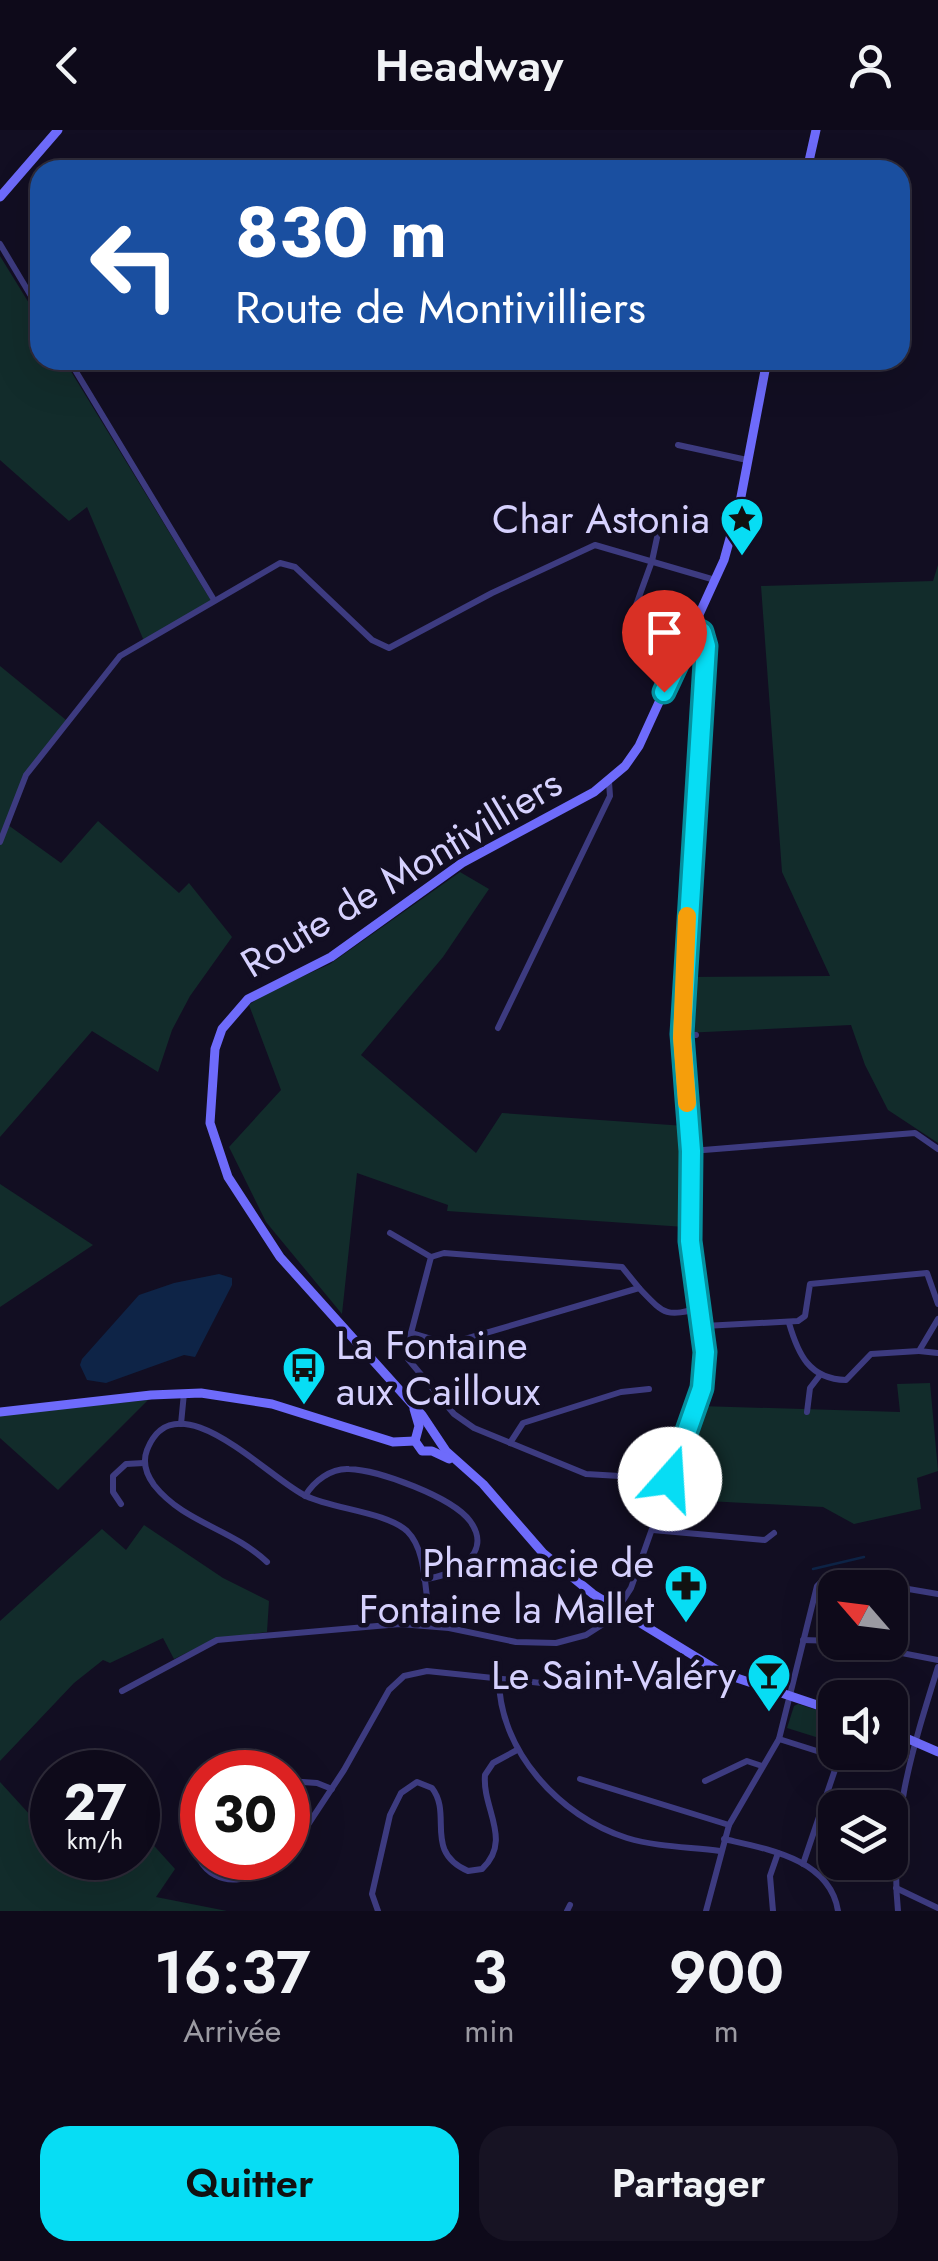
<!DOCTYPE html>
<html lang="fr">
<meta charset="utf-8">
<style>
body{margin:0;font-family:Jost,sans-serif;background:#171323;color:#f1f3f6;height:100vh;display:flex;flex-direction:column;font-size:38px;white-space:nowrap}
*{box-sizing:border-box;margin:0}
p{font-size:32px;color:#9b9aa2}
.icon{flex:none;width:55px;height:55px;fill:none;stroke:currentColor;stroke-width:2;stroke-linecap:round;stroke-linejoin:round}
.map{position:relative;height:1781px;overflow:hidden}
.panel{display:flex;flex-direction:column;background:#0e0a1a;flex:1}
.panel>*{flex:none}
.top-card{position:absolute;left:30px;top:30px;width:880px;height:210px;border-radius:30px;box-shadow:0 10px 40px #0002,0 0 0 2px #2e2b39;background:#1a4fa0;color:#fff;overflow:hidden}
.needle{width:65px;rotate:298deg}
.controls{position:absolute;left:818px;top:1440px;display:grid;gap:20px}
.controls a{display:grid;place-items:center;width:90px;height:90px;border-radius:20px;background:#0e0a1a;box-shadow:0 10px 40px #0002,0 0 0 2px #2e2b39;font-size:50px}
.speed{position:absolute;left:30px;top:1620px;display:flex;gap:20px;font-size:50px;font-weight:700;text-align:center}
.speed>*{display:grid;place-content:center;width:130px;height:130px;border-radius:50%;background:#0e0a1a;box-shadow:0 10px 40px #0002,0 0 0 2px #2e2b39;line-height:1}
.speed small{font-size:25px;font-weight:400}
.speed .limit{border:15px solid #d22;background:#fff;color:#111}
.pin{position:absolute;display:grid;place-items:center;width:85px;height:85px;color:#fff;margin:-102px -42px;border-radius:50% 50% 50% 0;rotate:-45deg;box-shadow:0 0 10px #0007}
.pin .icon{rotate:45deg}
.me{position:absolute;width:110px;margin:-55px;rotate:19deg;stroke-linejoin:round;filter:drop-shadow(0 0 8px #0008)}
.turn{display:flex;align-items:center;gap:35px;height:210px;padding:0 40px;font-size:45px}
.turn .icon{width:130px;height:130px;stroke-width:2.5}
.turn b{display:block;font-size:70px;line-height:85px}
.eta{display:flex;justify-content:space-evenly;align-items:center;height:170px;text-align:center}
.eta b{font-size:60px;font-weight:600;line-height:70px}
.cta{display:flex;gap:20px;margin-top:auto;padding:20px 40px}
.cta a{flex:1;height:115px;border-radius:30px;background:#07ddf4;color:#111;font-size:40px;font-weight:600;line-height:115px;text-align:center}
.cta a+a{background:#171323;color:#f1f3f6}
header{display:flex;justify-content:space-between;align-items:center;height:130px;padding:0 40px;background:#0e0a1a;font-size:45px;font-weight:600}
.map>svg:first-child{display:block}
</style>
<header><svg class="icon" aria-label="back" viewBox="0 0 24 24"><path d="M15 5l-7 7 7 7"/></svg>Headway<svg class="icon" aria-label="person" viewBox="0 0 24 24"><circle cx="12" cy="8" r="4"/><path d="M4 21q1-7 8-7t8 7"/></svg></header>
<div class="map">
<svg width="938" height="1781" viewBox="0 0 938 1781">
<rect width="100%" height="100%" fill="#120e22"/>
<g fill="#122c2b">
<polygon points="0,126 40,191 40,230 64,230 213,474 144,511 87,377 69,391 0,330"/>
<polygon points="938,435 938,1013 888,980 865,935 851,895 684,903 687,847 830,846 782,742 761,456 933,451"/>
<polygon points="0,536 66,590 25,650 8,695 61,733 98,691 179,763 189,753 232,807 190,866 172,900 158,942 92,901 0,1007"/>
<polygon points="460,742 489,759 443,827 361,925 476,1023 502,983 685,996 685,1097 447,1081 448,1075 357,1043 342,1184 266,1092 229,1017 281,960 249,875 266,863 330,834"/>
<polygon points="0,1054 93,1115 0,1177"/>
<polygon points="930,1253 938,1341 917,1348 921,1379 854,1394 823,1377 669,1369 700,1276 900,1282 897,1254"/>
<polygon points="148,1270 58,1360 0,1308 0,1285"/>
<polygon points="144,1395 223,1448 269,1471 267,1502 215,1509 174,1529 163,1508 110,1533 103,1530 74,1553 0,1631 0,1491 102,1399 126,1420"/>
<polygon points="798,1574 835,1586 835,1613 787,1598 794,1576"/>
<polygon points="0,1652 52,1709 52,1728 70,1728 83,1742 102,1728 138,1728 138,1698 175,1739 156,1767 227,1781 0,1781"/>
</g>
<polygon fill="#0e2447" points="219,1144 232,1148 232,1155 195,1227 184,1225 106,1253 87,1250 80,1235 82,1229 139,1165 174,1153"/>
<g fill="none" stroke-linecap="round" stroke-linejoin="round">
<polyline stroke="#0e2447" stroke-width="2.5" points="813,1439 864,1427"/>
<g stroke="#3d3b80" stroke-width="6">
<polyline points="0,114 40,181"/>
<polyline points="69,230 214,470"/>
<polyline points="678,315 747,330"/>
<polyline points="635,478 652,431 661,389"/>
<polyline points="0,712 26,645 120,526 280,433 295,437 372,510 389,518 492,463 595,415 715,450"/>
<polyline points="498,898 610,666 609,652"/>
<polyline points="682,904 696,905"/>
<polyline points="691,1021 915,1003 938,1019"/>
<polyline points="390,1103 431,1127 411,1203 408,1229 454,1284 474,1298 586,1344 670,1349"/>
<polyline points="431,1127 444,1123 622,1137 639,1158"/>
<path d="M789,1193C798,1224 809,1249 846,1250L871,1224L919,1221L938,1189"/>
<polyline points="704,1196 798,1191 805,1186 810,1154 927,1143 938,1174"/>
<path d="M411,1203L448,1214L639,1158C665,1185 665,1187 701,1178"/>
<polyline points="919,1221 938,1223"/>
<polyline points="807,1282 810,1258 820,1245"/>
<polyline points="181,1294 184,1263"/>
<polyline points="510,1313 523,1293 621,1262 649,1259"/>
<path d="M305,1366C314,1351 331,1338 349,1339C379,1340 452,1367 470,1391C495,1425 451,1447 424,1449"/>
<polyline points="121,1374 113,1362 113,1346 126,1334 144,1333"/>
<polyline points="653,1400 765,1410 774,1403"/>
<path d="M267,1432C231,1398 184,1393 154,1355C146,1344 142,1333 147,1320C176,1246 270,1350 306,1366C333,1379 386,1382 407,1401C429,1423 423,1466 432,1495"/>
<polyline points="803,1510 835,1511"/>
<polyline points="845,1512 938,1530"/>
<path d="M499,1547C498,1620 560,1687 627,1708C657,1717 690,1717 720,1721"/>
<polyline points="122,1561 217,1510 400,1494 449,1498 516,1512 556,1513 586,1505 611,1489 631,1458 702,1258 704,1201 690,1111 691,1021 682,904 706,516 702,502 694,498"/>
<polyline points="779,1609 839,1628"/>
<polyline points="580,1649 729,1695"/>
<polyline points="288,1651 317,1653 332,1659"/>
<polyline points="705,1651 747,1631 762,1636"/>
<path d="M202,1683C182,1711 202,1755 240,1749C256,1747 272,1736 285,1728"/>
<path d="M724,1709C767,1719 830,1729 838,1781"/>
<polyline points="288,1725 344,1640 389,1560 404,1546 427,1541 599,1559"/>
<polyline points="803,1734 841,1622"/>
<polyline points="896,1758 938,1778"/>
<path d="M378,1781L372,1764L390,1685L401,1663L417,1652L432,1658C453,1685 423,1721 468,1741L482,1739C513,1710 482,1679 485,1645L493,1633L517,1620"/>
<polyline points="567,1781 570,1775"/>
<polyline points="706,1781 729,1695 779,1609 817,1456 822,1451 838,1447 938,1464"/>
<polyline points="773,1781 770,1746 778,1723"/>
<path d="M898,1781C889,1692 912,1620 938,1537"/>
</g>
<g stroke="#6e6bfb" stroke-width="9">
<polyline points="807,40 816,0"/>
<polyline points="0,67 58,0"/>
<polyline points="767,230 740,372 724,430 639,616 625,636 594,662 462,733 331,827 248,869 222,899 215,919 210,993 228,1047 280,1127 422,1285 446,1321 483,1354 543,1423 593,1464 722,1543 835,1581"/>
<polyline points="414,1279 419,1296 415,1311"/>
<polyline points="0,1282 151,1265 201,1263 272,1274 393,1312 415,1311"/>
<polyline points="415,1311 422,1321 432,1321 449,1329"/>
<polyline points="890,1601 938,1622"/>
</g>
</g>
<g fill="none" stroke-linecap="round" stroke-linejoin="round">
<defs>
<polyline id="route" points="664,562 694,498 702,502 706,516 682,904 691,1021 690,1111 705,1222 702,1258 670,1349"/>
</defs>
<use href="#route" stroke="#05909f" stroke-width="25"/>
<use href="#route" stroke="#07ddf4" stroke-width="18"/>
<polyline stroke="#f59e0b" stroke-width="18" points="687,786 682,908 687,973"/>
</g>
<defs>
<symbol id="sight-pin" viewBox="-11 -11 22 30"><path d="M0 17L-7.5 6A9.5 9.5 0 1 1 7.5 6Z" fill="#07ddf4" stroke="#120e22"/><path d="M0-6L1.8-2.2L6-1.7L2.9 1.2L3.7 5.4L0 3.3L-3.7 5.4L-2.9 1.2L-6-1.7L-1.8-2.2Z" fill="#111"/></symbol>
<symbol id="bus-pin" viewBox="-11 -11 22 30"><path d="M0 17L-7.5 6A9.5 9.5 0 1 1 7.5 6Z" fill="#07ddf4" stroke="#120e22"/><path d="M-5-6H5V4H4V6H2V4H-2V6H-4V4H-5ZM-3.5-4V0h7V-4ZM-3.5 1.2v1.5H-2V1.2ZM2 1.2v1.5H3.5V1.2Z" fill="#111"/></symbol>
<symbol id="pharmacy-pin" viewBox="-11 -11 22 30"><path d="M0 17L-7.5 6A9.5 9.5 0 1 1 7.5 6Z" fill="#07ddf4" stroke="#120e22"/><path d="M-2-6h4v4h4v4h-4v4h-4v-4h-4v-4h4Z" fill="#111"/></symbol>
<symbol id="bar-pin" viewBox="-11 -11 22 30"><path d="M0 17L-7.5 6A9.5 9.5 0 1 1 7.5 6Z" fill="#07ddf4" stroke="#120e22"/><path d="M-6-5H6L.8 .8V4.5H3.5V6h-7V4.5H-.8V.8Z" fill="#111"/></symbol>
</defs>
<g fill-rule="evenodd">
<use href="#sight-pin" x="717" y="364" width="50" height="68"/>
<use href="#bus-pin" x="279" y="1213" width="50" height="68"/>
<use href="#pharmacy-pin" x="661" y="1431" width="50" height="68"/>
<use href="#bar-pin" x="744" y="1520" width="50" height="68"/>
</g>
<g text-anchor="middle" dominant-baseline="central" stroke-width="9" stroke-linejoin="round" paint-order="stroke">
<g font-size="40" fill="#d6d1fe" stroke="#120e22" text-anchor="end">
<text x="710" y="389">Char Astonia</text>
<text x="336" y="1215" text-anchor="start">La Fontaine<tspan x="336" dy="46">aux Cailloux</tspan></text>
<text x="654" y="1433">Pharmacie de<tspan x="654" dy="46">Fontaine la Mallet</tspan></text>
<text x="736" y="1545">Le Saint-Valéry</text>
</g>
<g font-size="40" fill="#d6d1fe" stroke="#120e22">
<text transform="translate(401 743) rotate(-31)">Route de Montivilliers</text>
</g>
</g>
</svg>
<div class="controls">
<a><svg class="needle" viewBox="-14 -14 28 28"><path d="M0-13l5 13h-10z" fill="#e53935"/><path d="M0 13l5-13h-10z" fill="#9b9aa2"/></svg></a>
<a><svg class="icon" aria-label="sound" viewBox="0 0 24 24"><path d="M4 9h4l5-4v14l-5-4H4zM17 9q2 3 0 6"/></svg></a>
<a><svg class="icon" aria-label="layers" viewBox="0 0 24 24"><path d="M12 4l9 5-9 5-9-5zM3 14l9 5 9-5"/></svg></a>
</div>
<div class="speed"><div>27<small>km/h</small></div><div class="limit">30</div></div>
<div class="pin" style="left:664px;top:562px;background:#d93025"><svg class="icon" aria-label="arrive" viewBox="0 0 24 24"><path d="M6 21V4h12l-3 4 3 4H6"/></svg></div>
<svg class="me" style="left:670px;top:1349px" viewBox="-20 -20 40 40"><circle r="19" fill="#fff"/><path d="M0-13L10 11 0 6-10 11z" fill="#07ddf4"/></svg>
<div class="top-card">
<div class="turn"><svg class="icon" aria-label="left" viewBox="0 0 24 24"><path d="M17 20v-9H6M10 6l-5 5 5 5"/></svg><div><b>830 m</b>Route de Montivilliers</div></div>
</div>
</div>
<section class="panel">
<div class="eta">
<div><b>16:37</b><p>Arrivée</p></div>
<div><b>3</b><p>min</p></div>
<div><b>900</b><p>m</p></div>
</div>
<div class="cta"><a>Quitter</a><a>Partager</a></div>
</section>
